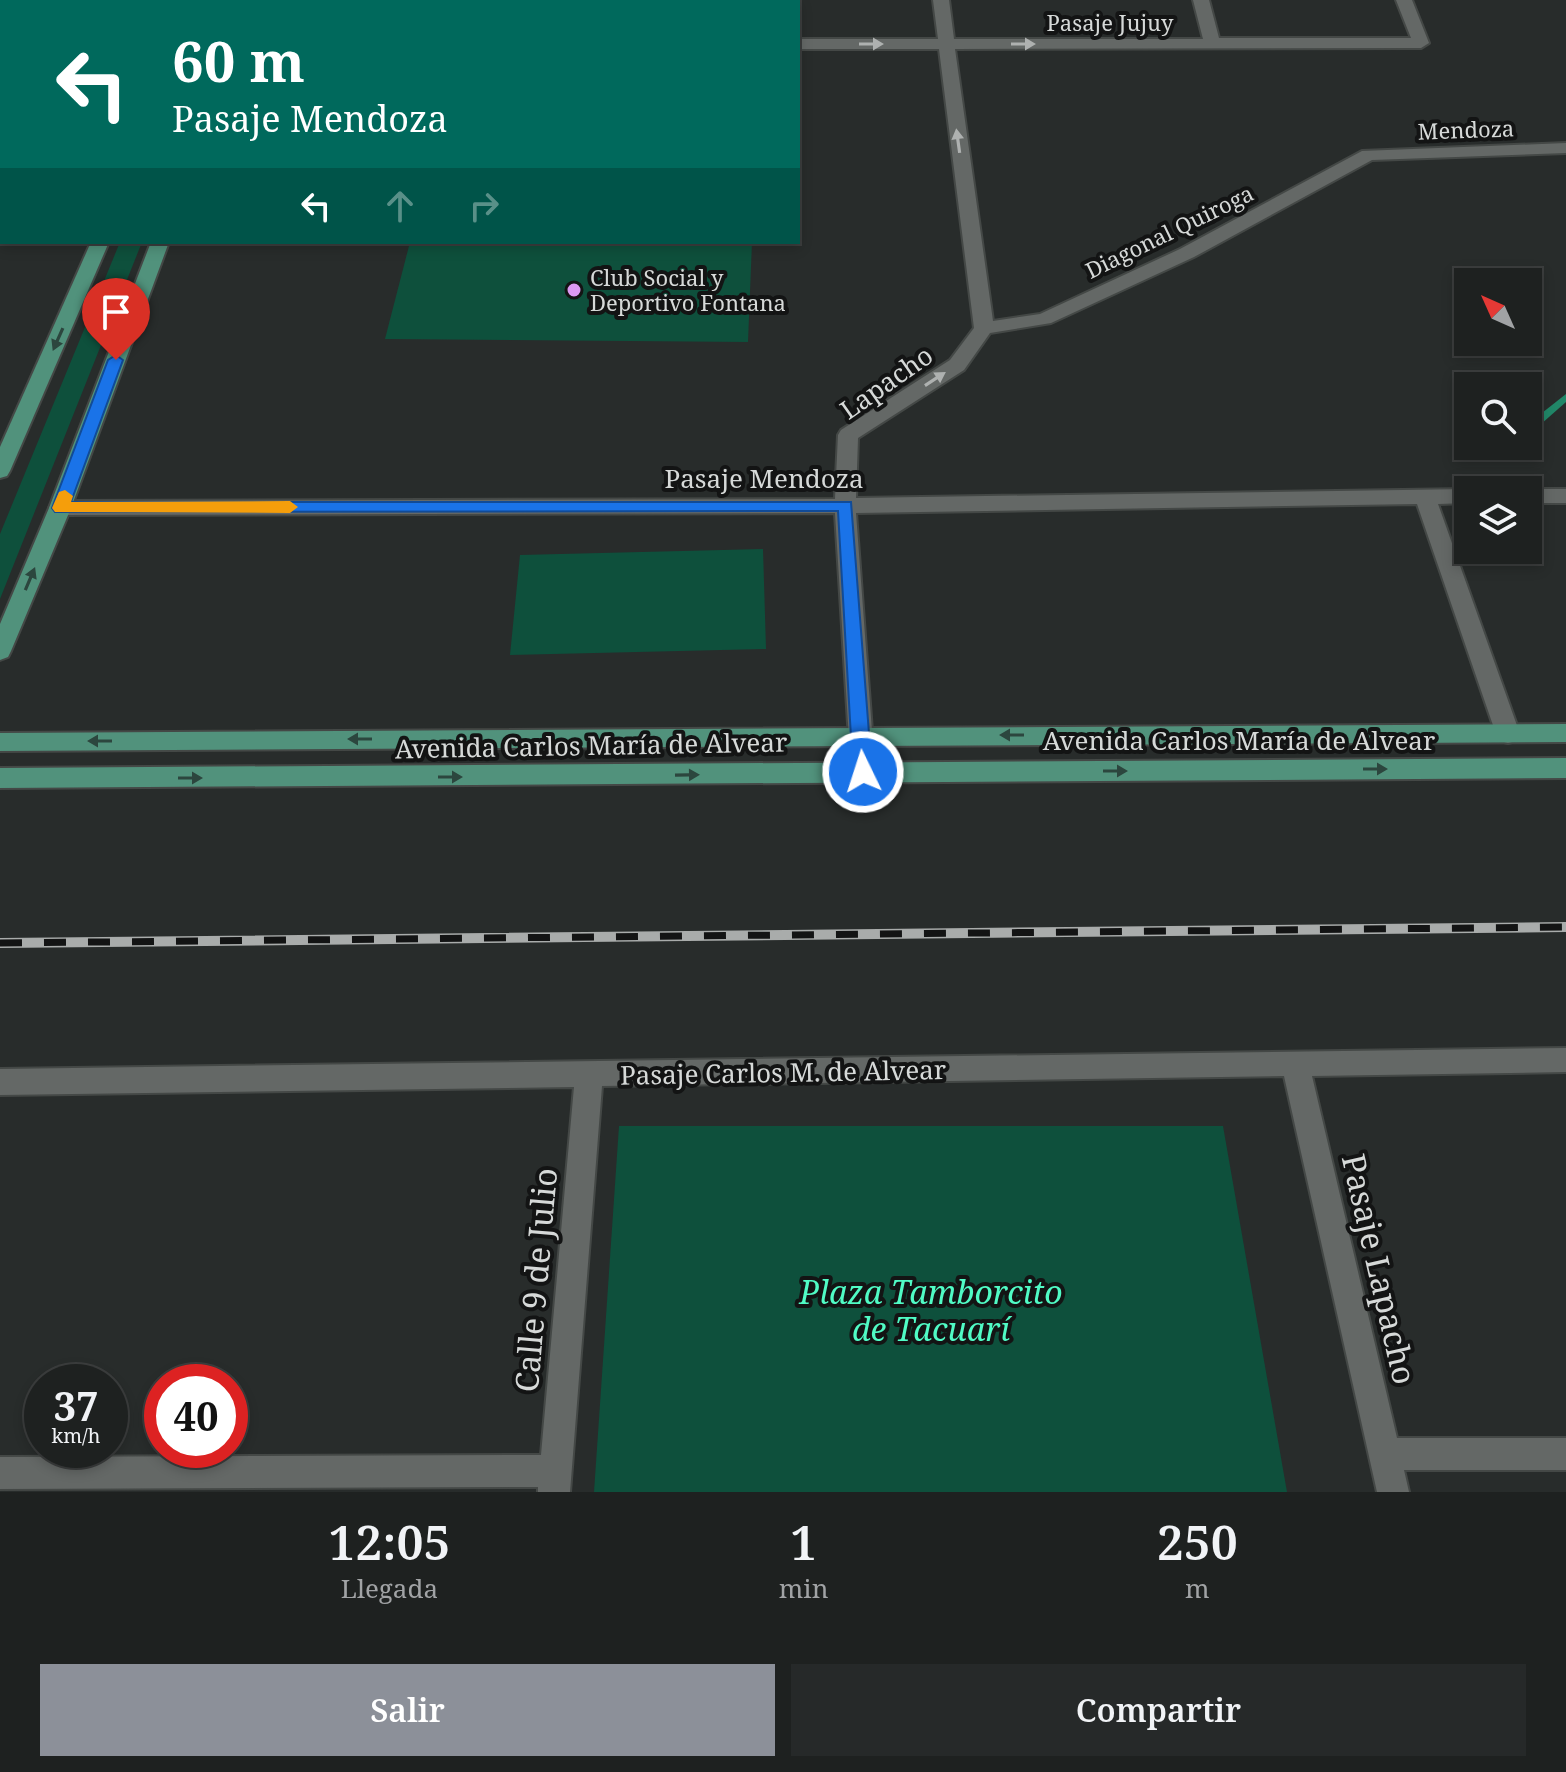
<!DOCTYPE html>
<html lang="es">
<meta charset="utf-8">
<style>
body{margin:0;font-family:"Noto Serif",serif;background:#262929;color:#f1f3f6;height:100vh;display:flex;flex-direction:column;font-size:30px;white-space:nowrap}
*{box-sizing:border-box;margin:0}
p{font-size:26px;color:#a1a3a5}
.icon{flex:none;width:44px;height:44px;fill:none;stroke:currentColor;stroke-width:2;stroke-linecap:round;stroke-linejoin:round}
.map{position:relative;height:1492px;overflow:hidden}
.details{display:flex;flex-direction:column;background:#1e2120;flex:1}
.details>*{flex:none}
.banner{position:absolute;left:0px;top:0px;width:800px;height:244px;box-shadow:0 4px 12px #0003,0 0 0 2px #3c3e3e;background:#00695c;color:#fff;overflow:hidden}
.needle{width:52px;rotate:315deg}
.fabs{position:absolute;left:1454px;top:268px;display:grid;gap:16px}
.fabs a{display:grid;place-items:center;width:88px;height:88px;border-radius:0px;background:#1e2120;box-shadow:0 4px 12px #0003,0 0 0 2px #3c3e3e;font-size:40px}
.speed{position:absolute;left:24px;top:1364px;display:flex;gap:16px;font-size:40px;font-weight:700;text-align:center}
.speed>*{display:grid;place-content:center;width:104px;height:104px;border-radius:50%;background:#1e2120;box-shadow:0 4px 12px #0003,0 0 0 2px #3c3e3e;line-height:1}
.speed small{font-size:20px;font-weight:400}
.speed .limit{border:12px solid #d22;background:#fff;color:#111}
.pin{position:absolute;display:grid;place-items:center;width:68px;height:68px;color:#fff;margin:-82px -34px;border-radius:50% 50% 50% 0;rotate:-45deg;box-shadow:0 0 8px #0007}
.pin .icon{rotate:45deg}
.me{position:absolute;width:88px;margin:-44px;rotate:356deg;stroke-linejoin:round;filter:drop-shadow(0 0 6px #0008)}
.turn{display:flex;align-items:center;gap:28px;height:168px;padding:0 40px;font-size:36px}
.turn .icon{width:104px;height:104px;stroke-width:2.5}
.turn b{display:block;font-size:56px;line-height:68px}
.lanes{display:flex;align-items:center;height:76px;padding:0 40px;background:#0003;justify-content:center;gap:40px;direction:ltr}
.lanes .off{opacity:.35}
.eta{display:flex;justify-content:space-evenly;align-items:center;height:136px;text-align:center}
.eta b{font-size:48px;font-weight:600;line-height:56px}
.action{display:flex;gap:16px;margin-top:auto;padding:16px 40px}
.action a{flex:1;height:92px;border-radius:0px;background:#8c9099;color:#fff;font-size:32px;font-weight:600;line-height:92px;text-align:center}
.action a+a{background:#262929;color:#f1f3f6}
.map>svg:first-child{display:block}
</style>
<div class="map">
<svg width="1566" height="1492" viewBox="0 0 1566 1492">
<rect width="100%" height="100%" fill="#282c2b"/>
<g fill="#0e503c">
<polygon points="120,242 142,242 0,599 0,534"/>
<polygon points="410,242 752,242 748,342 385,339"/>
<polygon points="763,549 766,649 510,655 520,555"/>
<polygon points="619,1126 1223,1126 1287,1492 594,1492"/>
</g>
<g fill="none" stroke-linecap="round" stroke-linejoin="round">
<g fill="#218768" fill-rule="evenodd">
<polygon points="1566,394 1566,402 1532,432 1528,433 1528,424"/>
<polygon points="1503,446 1515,446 1501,459 1493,459 1492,457"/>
</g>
<defs>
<g id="minor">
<rect x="427" y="0" width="16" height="2"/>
<rect x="685" y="0" width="16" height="2"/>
<polygon points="933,0 949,0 954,39 1203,39 1193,0 1209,0 1219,38 1411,38 1396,0 1412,0 1429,43 1421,48 955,49 993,321 1040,314 1180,249 1362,151 1566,143 1566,153 1372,160 1194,257 1051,323 990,333 964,370 858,438 856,498 1468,489 1473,490 1468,490 1468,503 1438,504 1520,734 1516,741 1508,743 1500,741 1496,734 1417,504 856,513 875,772 872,779 863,782 854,779 851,772 835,513 60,515 52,513 49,508 52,503 60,501 835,499 838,435 841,430 950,360 974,328 939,49 798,49 798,39 938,39"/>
<rect x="0" y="7" width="2" height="10"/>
<rect x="0" y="114" width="2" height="10"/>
<polygon points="1528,489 1566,489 1566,503 1528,503 1528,490 1523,490"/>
<polygon points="1566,1048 1566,1072 1312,1076 1397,1438 1566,1438 1566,1470 1404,1470 1409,1492 1377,1492 1284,1076 602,1086 570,1492 538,1492 538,1487 0,1489 0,1457 541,1455 574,1087 0,1095 0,1069"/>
</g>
<g id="major">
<polygon points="195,0 211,0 194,2"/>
<polygon points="245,0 261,0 244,2"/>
<polygon points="91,242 109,242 10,471 7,476 0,478 0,447"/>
<polygon points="151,242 169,242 71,508 11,651 8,657 0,660 0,624 49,508"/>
<polygon points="1566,724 1566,742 0,751 0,733"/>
<polygon points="1566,758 1566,778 0,788 0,768"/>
</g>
</defs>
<use href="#minor" stroke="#444846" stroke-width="4"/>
<use href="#major" stroke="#444846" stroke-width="4"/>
<use href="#minor" fill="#646866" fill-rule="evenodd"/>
<use href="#major" fill="#51927c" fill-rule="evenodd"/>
<defs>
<polyline id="rail" points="0,943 1566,927"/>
</defs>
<use href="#rail" stroke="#a9acab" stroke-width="10"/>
<use href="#rail" stroke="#131414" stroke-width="7" stroke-dasharray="22" stroke-linecap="butt"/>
</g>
<defs><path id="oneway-solid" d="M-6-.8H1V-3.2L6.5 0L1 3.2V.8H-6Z" transform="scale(2)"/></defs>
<g fill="#aeb1b0">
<use href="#oneway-solid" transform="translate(871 44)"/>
<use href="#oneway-solid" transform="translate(1023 44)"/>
<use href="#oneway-solid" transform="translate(958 141) rotate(-98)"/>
<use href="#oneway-solid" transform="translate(935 379) rotate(-33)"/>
</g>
<g fill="#2c463e">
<use href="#oneway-solid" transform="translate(58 339) rotate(114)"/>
<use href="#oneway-solid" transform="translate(30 579) rotate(-67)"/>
<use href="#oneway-solid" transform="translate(1012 735) rotate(180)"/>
<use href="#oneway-solid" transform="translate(360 739) rotate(180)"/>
<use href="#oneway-solid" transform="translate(100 741) rotate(180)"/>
<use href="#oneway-solid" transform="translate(1375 769)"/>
<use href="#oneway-solid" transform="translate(1115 771)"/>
<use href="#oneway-solid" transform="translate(687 775) rotate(-1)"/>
<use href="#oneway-solid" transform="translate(450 777)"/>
<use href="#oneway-solid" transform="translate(190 778)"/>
</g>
<polygon fill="#1a73e8" stroke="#114b97" stroke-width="2" points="116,355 123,360 71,502 851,502 872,772 869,777 856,777 853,772 838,511 55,512 52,508 108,360"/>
<polygon fill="#f59e0b" points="65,490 73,496 71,502 290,501 298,507 290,513 55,512 52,508 59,492"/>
<circle fill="#dd99f3" stroke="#131414" stroke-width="3" cx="574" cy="290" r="8"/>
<g text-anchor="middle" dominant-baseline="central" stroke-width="8" stroke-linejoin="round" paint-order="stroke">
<g font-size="22" fill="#d6d9d8" stroke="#131414">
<text x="1110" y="22">Pasaje Jujuy</text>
<text transform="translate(1466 129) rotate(-2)">Mendoza</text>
<text transform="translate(1169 231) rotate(-26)">Diagonal Quiroga</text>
</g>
<g font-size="22" fill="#d6d9d8" stroke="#131414" text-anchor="start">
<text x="590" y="277">Club Social y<tspan x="590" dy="25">Deportivo Fontana</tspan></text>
</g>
<g font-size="26" fill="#d6d9d8" stroke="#131414">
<text transform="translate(886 382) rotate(-35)">Lapacho</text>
<text x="764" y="478">Pasaje Mendoza</text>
<text x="1239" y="740">Avenida Carlos María de Alvear</text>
<text transform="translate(591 745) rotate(-1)">Avenida Carlos María de Alvear</text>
<text transform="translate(783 1072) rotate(-1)">Pasaje Carlos M. de Alvear</text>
</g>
<g font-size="32" fill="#d6d9d8" stroke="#131414">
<text transform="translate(1380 1269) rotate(77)">Pasaje Lapacho</text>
<text transform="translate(535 1280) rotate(-85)">Calle 9 de Julio</text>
</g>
<g font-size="32" font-style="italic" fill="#50fbc5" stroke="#131414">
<text x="931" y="1291">Plaza Tamborcito<tspan x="931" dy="37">de Tacuarí</tspan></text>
</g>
</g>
</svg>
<div class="fabs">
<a><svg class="needle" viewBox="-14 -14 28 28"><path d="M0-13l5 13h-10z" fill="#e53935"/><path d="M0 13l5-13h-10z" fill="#a1a3a5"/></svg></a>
<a><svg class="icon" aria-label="search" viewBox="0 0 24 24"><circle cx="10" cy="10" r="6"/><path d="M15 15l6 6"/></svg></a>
<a><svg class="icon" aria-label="layers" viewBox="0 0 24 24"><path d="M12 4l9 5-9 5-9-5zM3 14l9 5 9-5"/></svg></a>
</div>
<div class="speed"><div>37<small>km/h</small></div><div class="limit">40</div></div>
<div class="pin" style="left:116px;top:360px;background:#d93025"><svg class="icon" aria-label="arrive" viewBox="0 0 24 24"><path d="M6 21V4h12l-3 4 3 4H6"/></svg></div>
<svg class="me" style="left:863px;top:772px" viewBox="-20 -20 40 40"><circle r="17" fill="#1a73e8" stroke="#fff" stroke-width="3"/><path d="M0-11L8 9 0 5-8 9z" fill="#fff"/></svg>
<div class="banner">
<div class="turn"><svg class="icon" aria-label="left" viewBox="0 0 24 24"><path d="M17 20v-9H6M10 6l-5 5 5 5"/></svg><div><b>60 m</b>Pasaje Mendoza</div></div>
<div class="lanes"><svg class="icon" aria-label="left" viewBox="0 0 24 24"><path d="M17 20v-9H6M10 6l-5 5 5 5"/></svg><svg class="icon off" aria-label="ahead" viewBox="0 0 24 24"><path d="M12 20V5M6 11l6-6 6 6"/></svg><svg class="icon off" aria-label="right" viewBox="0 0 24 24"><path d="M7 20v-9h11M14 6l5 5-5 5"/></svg></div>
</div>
</div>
<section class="details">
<div class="eta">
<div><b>12:05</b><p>Llegada</p></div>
<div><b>1</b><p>min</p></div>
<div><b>250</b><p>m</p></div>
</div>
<div class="action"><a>Salir</a><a>Compartir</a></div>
</section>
